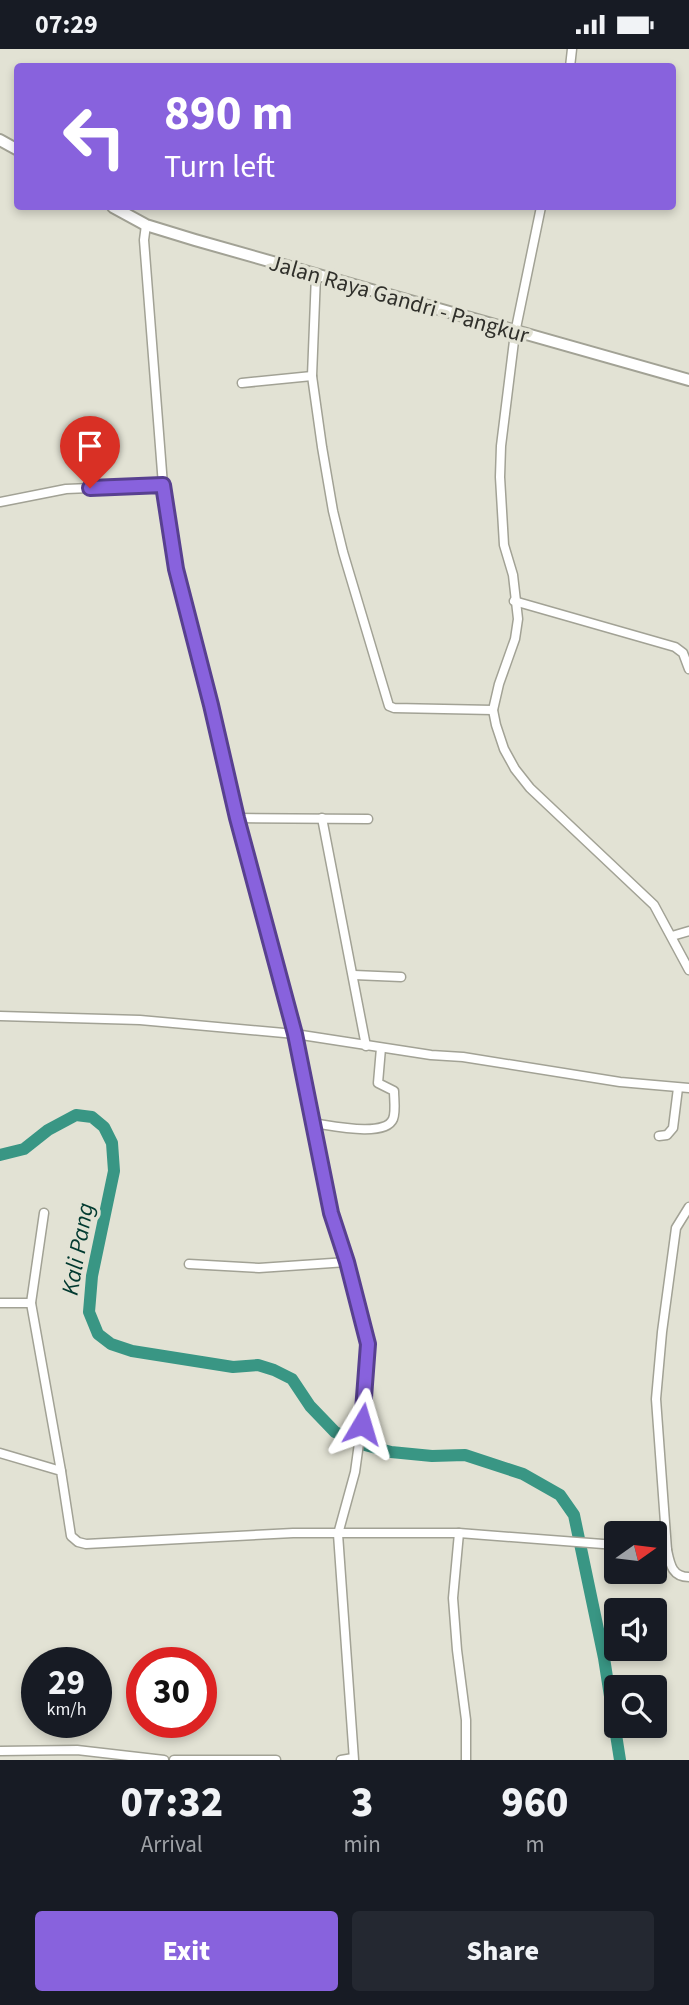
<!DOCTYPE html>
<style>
body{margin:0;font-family:"Source Sans 3",sans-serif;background:#242831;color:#f1f3f6;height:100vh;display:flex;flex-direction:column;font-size:26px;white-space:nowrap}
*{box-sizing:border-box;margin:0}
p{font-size:23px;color:#9ea1a6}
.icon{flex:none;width:38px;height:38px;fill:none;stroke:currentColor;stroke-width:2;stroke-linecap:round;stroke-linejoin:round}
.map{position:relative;height:1711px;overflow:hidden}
.details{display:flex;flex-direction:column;background:#171b24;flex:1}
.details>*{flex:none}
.banner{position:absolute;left:14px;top:14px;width:662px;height:147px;border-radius:7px;box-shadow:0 4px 10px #0003;background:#8862dd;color:#fff;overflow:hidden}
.needle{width:46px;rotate:76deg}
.buttons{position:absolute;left:604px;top:1472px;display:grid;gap:14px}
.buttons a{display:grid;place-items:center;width:63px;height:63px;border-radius:7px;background:#171b24;box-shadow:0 4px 10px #0003;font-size:35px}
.speed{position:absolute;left:21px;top:1598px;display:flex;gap:14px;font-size:35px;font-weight:700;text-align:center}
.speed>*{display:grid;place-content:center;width:91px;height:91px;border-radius:50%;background:#171b24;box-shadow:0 4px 10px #0003;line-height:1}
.speed small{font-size:18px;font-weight:400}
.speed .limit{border:10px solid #d22;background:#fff;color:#111}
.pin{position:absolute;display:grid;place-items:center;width:60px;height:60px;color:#fff;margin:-72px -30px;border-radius:50% 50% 50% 0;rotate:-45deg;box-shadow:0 0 7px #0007}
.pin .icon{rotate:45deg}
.me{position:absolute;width:77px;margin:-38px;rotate:7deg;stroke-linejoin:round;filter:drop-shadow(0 0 5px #0008)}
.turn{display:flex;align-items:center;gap:24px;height:147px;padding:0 35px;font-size:32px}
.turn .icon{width:91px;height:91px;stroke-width:2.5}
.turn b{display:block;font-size:49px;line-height:60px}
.eta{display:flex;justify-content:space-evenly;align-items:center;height:119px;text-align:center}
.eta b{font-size:42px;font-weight:800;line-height:49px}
.action{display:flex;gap:14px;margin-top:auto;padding:14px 35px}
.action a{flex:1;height:80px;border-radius:7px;background:#8862dd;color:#fff;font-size:28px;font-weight:800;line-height:80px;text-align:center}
.action a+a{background:#242831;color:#f1f3f6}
.status{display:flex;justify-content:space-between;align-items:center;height:49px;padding:0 35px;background:#171b24;direction:ltr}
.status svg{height:19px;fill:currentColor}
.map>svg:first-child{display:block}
</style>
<div class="status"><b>07:29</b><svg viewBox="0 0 49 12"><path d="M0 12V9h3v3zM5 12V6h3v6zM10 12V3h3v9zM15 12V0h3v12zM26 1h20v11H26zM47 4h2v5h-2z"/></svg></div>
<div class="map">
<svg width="689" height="1711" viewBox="0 0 689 1711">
<rect width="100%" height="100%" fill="#e2e2d4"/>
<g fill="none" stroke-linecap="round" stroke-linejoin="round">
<g stroke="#399684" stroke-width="12">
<polyline points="0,1106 24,1100 48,1081 76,1066 92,1068 104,1078 112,1094 114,1122 92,1227 89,1263 98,1285 111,1295 132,1302 233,1318 258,1316 274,1321 292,1330 310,1357 335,1383 353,1391"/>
<polyline points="365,1396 391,1403 432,1407 465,1406 523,1425 560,1446 574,1466 604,1609 620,1711"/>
</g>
<defs>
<g id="street">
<polyline points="570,18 572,0"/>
<polyline points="541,158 515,284 501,397 500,428 504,496 513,526 518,570 515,590 499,635 493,661 496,676 504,700 515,720 530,739 654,856 689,921"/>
<polyline points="146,176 144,191 163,436 176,520 211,656 237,769 295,985 331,1164 347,1213 368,1295 365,1351 355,1423 338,1485 354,1711"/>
<polyline points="316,226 312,327 322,398 333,462 343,503 389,657 394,659 493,661"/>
<polyline points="242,334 312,327"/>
<polyline points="0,453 66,440 163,436"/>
<polyline points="514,552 675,598 683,604 689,620"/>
<polyline points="237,769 368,770"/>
<polyline points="322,769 366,997"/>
<polyline points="672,887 689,882"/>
<polyline points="354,926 401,928"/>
<polyline points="0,967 140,971 295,985 431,1006 463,1008 620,1033 689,1039"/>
<path d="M312,1074C329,1076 385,1089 393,1070C396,1063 394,1050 394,1042L378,1034L381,999"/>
<polyline points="659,1087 667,1086 673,1079 678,1039"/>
<path d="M689,1158L676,1179L662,1283L656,1350L667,1501C670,1515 672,1528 689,1528"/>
<polyline points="44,1164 31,1254 61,1422"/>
<polyline points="189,1215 259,1219 347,1213"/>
<polyline points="0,1254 31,1254"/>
<polyline points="0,1404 61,1422 71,1487 78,1493 86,1495 293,1484 459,1484 453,1549 457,1601 466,1671 466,1711"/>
<polyline points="459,1484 616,1496"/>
<polyline points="654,1500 667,1501"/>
<polyline points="0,1702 77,1701 164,1711"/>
<polyline points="174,1711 276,1711"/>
<polyline points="341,1711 353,1709"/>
</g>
<g id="secondary">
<polyline points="0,91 18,101"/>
<polyline points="113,158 146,176 195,191 689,331"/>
</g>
</defs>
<use href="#street" stroke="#a2a295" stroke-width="11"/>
<use href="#secondary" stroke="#a2a295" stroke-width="14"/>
<use href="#street" stroke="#fff" stroke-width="8"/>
<use href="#secondary" stroke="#fff" stroke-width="10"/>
</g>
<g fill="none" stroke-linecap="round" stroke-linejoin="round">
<defs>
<polyline id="route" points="90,439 163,436 176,520 211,656 237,769 295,985 331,1164 347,1213 368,1295 362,1375"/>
</defs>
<use href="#route" stroke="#584090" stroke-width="18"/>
<use href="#route" stroke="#8862dd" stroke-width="12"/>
</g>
<g text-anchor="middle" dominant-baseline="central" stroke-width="7" stroke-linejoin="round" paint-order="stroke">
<g font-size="23" fill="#30302b" stroke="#e2e2d4">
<text transform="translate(399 250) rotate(16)">Jalan Raya Gandri - Pangkur</text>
</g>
<g font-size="24" font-style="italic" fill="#00392f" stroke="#e2e2d4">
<text transform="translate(78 1200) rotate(-80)">Kali Pang</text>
</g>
</g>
</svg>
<div class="buttons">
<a><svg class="needle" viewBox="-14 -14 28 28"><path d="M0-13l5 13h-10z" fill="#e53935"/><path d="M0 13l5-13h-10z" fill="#9ea1a6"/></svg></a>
<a><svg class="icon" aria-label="sound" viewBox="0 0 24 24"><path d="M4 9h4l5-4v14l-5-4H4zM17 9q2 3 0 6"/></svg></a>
<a><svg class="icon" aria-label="search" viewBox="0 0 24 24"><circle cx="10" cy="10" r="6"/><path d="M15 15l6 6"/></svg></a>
</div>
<div class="speed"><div>29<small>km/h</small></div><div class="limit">30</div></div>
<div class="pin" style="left:90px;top:439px;background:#d93025"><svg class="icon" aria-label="arrive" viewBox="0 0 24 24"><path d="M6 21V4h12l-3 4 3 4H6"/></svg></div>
<svg class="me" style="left:362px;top:1375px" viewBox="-20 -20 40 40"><path d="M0-17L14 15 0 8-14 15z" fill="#8862dd" stroke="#fff" stroke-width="4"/></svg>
<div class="banner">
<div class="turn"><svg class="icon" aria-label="left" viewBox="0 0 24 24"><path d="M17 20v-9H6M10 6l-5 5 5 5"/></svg><div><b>890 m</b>Turn left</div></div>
</div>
</div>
<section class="details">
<div class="eta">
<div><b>07:32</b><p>Arrival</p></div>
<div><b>3</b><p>min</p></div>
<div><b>960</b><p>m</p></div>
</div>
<div class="action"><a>Exit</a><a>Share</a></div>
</section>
